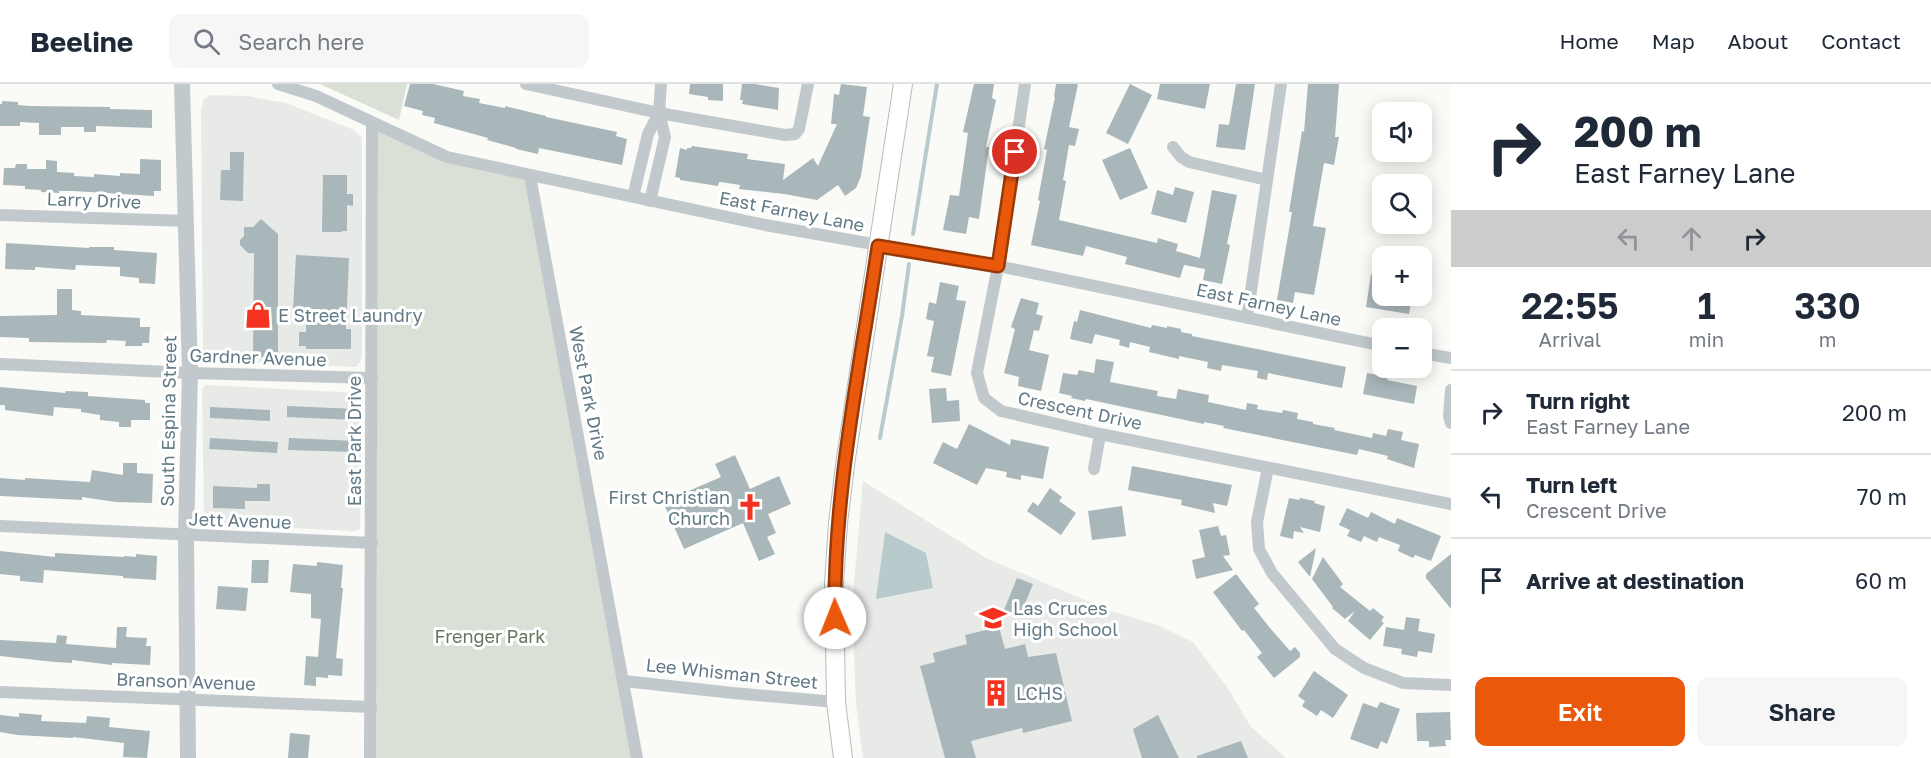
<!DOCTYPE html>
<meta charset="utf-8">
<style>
body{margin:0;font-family:"Golos Text",sans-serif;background:#f6f6f7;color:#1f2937;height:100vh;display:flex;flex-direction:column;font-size:22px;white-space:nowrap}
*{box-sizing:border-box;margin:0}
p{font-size:20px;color:#747a83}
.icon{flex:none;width:33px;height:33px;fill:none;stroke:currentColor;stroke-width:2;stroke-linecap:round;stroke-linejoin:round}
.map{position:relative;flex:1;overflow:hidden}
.drawer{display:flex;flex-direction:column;background:#fff;width:480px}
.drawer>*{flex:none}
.hud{background:#fff;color:#1f2937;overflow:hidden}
.fabs{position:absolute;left:1372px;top:18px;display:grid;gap:12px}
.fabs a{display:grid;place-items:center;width:60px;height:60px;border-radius:12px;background:#fff;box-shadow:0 3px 15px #0003;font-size:30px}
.pin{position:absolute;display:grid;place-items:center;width:51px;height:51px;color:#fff;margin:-26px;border:3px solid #fff;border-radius:50%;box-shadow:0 2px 6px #0007}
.me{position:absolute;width:66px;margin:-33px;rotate:359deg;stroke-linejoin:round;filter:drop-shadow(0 0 4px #0008)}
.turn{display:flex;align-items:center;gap:21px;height:126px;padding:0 24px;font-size:27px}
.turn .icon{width:78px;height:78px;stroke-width:2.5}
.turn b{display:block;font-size:42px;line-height:51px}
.lanes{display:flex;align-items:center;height:57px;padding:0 24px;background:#0003;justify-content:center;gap:30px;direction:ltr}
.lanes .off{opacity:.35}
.eta{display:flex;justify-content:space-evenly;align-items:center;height:102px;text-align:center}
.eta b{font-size:36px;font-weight:600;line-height:42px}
.cta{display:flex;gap:12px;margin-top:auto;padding:12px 24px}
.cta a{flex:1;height:69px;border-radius:12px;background:#ea580c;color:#fff;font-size:24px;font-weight:600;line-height:69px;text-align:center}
.cta a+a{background:#f6f6f7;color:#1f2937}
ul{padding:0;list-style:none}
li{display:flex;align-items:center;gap:18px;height:84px;padding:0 24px;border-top:2px solid #e0e1e3}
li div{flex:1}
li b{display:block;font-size:22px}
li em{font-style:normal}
header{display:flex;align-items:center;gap:36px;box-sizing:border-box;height:84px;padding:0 30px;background:#fff;border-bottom:2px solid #e0e1e3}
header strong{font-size:28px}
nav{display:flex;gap:33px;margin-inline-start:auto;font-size:21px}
.search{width:420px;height:54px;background:#f6f6f7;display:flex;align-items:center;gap:15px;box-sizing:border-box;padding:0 21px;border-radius:12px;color:#747a83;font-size:22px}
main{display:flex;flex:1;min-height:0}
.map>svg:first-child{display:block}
</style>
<header>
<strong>Beeline</strong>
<div class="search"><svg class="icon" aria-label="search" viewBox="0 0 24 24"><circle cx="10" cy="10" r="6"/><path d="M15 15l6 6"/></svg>Search here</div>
<nav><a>Home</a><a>Map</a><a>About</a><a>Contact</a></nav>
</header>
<main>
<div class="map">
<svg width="1451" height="674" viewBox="0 0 1451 674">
<rect width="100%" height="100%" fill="#fafaf7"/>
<g fill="#e8eae8">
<polygon points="210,11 247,12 286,19 354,46 362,54 362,270 361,276 357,283 208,276 203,272 201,27 203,16"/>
<polygon points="207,301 358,309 362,315 362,321 360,445 354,447 209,440 204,437 202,305 204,302"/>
<polygon points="863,397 986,474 1108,526 1157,541 1193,558 1227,603 1251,643 1286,674 863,674 856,620 852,523"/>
</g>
<g fill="#dbe0d6">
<polygon points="320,0 407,0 399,36"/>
<polygon points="372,40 447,73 530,92 636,674 368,674"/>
</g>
<polygon fill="#b9cacc" points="885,448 926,469 933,504 876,515"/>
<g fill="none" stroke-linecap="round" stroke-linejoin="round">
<g stroke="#b9cacc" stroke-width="4">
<polyline points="913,150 937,0"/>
<polyline points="880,354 902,232 909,180"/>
</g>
</g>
<g fill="#a9b6ba">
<polygon points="410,0 433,0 464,7 463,12 480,15 479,19 505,24 505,22 546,32 546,33 617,48 616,52 627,55 622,81 539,64 538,70 516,65 516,64 487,56 488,54 434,39 435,34 422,31 423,27 404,22"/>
<polygon points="690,0 723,0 723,17 708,16 708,13 689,10"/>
<polygon points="742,0 755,0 779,4 778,26 742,20 743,16 740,16"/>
<polygon points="841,0 867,3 863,32 870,33 861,92 856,104 845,112 838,101 817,116 784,110 739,105 740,101 721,98 719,98 718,102 680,96 680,94 675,93 680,64 687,66 687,64 691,64 692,62 748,70 747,75 785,80 783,96 813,74 818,82 837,40 831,40 833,21 834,10 839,11"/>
<polygon points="974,0 994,0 992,14 996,16 986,63 989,63 979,135 969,133 966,150 943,146 950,111 959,112 968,49 963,48"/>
<polygon points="1056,0 1078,0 1069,43 1079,45 1075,62 1069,61 1063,96 1066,97 1059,136 1157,159 1158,154 1178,160 1176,167 1200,174 1212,106 1237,111 1227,160 1230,161 1222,200 1203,196 1205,185 1184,181 1180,194 1125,180 1127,173 1086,162 1083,172 1031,161 1040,117 1038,116 1047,66 1044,65 1055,13 1054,13"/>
<polygon points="1130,0 1152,11 1128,60 1106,49"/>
<polygon points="1160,0 1210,0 1205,25 1157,15"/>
<polygon points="1236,0 1255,0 1245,66 1216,63 1219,40 1229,41"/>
<polygon points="1308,0 1339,0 1335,53 1339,53 1334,81 1324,79 1313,142 1326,144 1314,211 1295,208 1293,219 1277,216 1292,128 1289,128 1302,47 1304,48"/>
<polygon points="2,17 18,18 18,21 30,22 110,23 110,25 152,26 152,44 96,42 96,48 84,48 84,43 61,43 61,51 39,51 39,39 20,38 20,42 0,42 0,20 2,20"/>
<polygon points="1130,64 1148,104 1120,116 1102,76"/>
<polygon points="230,68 244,68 243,117 220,116 221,86 230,86"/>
<polygon points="140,75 161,76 161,107 154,107 154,112 73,107 59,107 59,109 41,108 41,106 25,105 25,102 3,101 4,84 15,84 16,80 27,80 27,85 46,85 46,76 57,77 57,88 74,89 74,92 94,93 94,90 120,92 120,89 140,90"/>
<polygon points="323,91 347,91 347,110 353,110 353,122 347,121 347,147 342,147 342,148 322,148"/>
<polygon points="1175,103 1194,108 1186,139 1151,130 1157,106 1173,111"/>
<polygon points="261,135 278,150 278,274 253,273 254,169 248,169 240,161 240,156 244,152 244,143 253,143"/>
<polygon points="6,159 89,164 89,163 114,163 114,166 157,169 155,200 139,199 139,194 120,192 120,183 76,181 75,186 35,183 35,186 5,185"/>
<polygon points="296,171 349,174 346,245 351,245 351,265 306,265 306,262 299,262 299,248 306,248 306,226 293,226"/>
<polygon points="1371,190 1383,192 1383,212 1412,212 1409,230 1366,223"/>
<polygon points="940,198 959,202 956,216 966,217 951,292 931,288 934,273 927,272 934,237 926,235 929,218 936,220"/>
<polygon points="57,205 72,205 72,226 81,227 81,231 140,234 140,243 150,243 149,259 142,259 142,262 125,262 126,257 107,256 106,259 29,258 29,254 0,253 0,232 57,231"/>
<polygon points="1021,214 1039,219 1036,230 1043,232 1039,247 1034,246 1029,266 1049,271 1041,307 1018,302 1019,293 1004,289 1015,245 1011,243"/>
<polygon points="1080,226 1151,244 1152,241 1167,244 1167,242 1181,245 1181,248 1192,250 1192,252 1346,283 1342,304 1268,289 1267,296 1257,294 1258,287 1222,281 1221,287 1207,284 1208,278 1179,272 1179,275 1149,268 1150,263 1130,258 1129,264 1119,261 1120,256 1095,250 1092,260 1070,255 1074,237 1077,238"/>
<polygon points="1096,275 1114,278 1110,298 1158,307 1157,312 1176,315 1178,305 1209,311 1208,318 1246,326 1247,319 1258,321 1257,325 1282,329 1283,326 1298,329 1297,335 1313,338 1313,340 1335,344 1334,346 1372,354 1373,349 1386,352 1388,345 1403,348 1401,356 1419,360 1414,384 1387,375 1388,372 1359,365 1357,371 1223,344 1224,342 1204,338 1204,340 1086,315 1085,317 1071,314 1072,312 1059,309 1063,289 1077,291 1079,286 1094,289"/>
<polygon points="1367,289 1388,293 1387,296 1417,302 1414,320 1363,310"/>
<polygon points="0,303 65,309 66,307 88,308 88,312 145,316 145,319 150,319 150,336 131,336 131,343 119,343 119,338 100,336 100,331 81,328 81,325 54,323 53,332 5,326 5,321 0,321"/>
<polygon points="946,304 947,317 959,316 960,337 932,339 929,305"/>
<polygon points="287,322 357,325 357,336 287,333"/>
<polygon points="210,323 270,326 270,337 210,334"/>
<polygon points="969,340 1010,361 1011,355 1049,363 1043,395 1021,391 1021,396 1006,393 1007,388 986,384 977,401 933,379 943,358 957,365"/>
<polygon points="210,354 278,358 277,369 209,365"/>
<polygon points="289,354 356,357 355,368 288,366"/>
<polygon points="735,371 750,405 779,392 791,420 768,430 776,449 767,453 775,470 759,477 743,439 684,465 663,418 721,393 715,380"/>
<polygon points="123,379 137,379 137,389 153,390 152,419 116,418 82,413 82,416 0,412 0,394 25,396 25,394 90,398 92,386 123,391"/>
<polygon points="1132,382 1232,401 1227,422 1213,419 1215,429 1181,421 1182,416 1128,406"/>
<polygon points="257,400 270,400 270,417 245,417 245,425 213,424 213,402 257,404"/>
<polygon points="1050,404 1062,413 1059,417 1076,429 1061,451 1027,427 1033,418 1038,422"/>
<polygon points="1289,414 1299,416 1300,414 1315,417 1314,419 1325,422 1320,448 1300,443 1304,449 1294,447 1293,455 1280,452"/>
<polygon points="1122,422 1126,452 1092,456 1088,427"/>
<polygon points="1347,424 1368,434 1371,428 1395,440 1397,434 1441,452 1431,477 1415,471 1413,474 1398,467 1400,461 1379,453 1377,458 1364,452 1361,458 1347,452 1350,446 1339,441"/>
<polygon points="1218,442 1221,452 1226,451 1230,471 1223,472 1233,486 1196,495 1192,476 1205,473 1199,446"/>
<polygon points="1316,464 1310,493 1298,478"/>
<polygon points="0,467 55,473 55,469 124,473 124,472 136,473 136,470 157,472 156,496 123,494 123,492 44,486 43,499 20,497 20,492 0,490"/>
<polygon points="1451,470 1451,525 1426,494 1426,490"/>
<polygon points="1323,473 1343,500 1340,503 1370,527 1373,524 1384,533 1381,537 1384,539 1370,556 1348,537 1355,527 1345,535 1332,524 1333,523 1312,495"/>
<polygon points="252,476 269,476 268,499 251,499"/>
<polygon points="317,478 343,481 341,504 343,504 336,574 343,575 342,592 328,591 328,594 316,593 316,602 304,601 306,572 318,573 321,535 311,534 311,510 290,508 293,480 317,482"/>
<polygon points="1236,490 1259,520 1254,524 1270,544 1290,567 1295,563 1300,569 1300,573 1274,594 1257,573 1262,569 1244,546 1242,547 1213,508"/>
<polygon points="1017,494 1033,500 1020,532 1004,526"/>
<polygon points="218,502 248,504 246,527 216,525"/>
<polygon points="1406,533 1420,535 1418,547 1435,550 1432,569 1418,567 1417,573 1401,570 1402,565 1383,562 1386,543 1404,546"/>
<polygon points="117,543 127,543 126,553 147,554 146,562 151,562 150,581 112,579 112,581 72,576 72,579 55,578 0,572 0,556 56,559 57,551 67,552 66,560 116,564"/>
<polygon points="999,543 1005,565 1025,560 1028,573 1056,569 1072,637 1023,649 1022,644 971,657 976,674 945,674 920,582 935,578 933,569 967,560 965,551"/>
<polygon points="1314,587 1348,611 1333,634 1321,626 1317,632 1302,622 1305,617 1298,612"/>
<polygon points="1380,618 1400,625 1387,660 1381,657 1378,665 1350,655 1363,619 1377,624"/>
<polygon points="1450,628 1451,656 1445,656 1446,662 1429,663 1429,657 1417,657 1416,629"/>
<polygon points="19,629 42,631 41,637 86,639 87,632 110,634 109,643 150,647 147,674 123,673 124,659 73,653 73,654 17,651 0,648 0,631 19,633"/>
<polygon points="1158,631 1179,674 1142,674 1133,645"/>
<polygon points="290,649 310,651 308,674 288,674"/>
<polygon points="1241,657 1248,674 1197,674 1197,672"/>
</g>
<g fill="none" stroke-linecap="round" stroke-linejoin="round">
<defs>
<polyline id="secondary" points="843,674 836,618 834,499 838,439 846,374 903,0"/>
</defs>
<use href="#secondary" stroke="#b5bdc1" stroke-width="20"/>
<g stroke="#c2c9cc" stroke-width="12">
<polyline points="278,0 316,12 447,73 765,141 998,182 1383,262"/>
<polyline points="526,0 659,29 785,51 795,50 799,45 808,0"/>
<polyline points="1025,0 998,182 977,289 984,314 1001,327 1100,350 1451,420"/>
<polyline points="659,29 661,0"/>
<polyline points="1173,63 1181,73 1189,78 1267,96"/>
<polyline points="530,92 637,674"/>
<polyline points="633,113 648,50 659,29 665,53 650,117"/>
<polyline points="0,131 187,137"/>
<polyline points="1247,234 1281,0"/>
<polyline points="1422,269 1451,274"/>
<polyline points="0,280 190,289 372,294"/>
<polyline points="1451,306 1449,332 1451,339"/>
<polyline points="1268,384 1257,438 1259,465 1272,489 1335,565 1364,584 1403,599 1451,601"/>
<polyline points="1094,385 1100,350"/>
<polyline points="0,442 372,459"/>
<polyline points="624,597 733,609 836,618"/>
<polyline points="0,608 371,623"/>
<polyline points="370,674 372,40"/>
</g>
<polyline stroke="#c2c9cc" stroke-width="16" points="182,0 190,289 186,451 188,674"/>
<use href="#secondary" stroke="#fff" stroke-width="18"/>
</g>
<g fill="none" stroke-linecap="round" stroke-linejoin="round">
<defs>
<path id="route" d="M835,534C833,409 860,285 878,162L998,182L1015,68"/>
</defs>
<use href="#route" stroke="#983908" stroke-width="15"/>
<use href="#route" stroke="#ea580c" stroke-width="10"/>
</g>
<defs>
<symbol id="shop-bare" viewBox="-9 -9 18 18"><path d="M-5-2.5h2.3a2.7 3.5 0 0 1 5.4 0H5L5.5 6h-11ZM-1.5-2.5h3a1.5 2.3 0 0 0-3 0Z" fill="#f3331f" stroke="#fff" stroke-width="2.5" paint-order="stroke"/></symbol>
<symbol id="church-bare" viewBox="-9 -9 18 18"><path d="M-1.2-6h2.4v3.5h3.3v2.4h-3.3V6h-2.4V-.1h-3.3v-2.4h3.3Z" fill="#f3331f" stroke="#fff" stroke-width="2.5" paint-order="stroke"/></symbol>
<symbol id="school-bare" viewBox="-9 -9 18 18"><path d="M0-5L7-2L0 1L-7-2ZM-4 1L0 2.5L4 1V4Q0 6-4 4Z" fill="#f3331f" stroke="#fff" stroke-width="2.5" paint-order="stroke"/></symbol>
<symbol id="building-bare" viewBox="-9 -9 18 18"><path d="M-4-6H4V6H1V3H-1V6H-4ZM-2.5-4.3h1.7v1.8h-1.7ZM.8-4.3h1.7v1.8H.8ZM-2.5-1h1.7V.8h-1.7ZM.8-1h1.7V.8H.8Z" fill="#f3331f" stroke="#fff" stroke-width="2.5" paint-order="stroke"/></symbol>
</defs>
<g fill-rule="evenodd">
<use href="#shop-bare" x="239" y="212" width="38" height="38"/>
<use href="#church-bare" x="731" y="404" width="38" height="38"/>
<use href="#school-bare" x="974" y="515" width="38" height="38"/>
<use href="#building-bare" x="977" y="590" width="38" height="38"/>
</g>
<g text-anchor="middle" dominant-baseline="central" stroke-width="6" stroke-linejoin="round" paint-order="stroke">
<g font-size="18" fill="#627a85" stroke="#fff">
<text transform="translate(94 116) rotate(2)">Larry Drive</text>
<text transform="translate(792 127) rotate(11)">East Farney Lane</text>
<text transform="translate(1269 220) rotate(12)">East Farney Lane</text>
<text transform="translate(258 273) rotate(2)">Gardner Avenue</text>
<text transform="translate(589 309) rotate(79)">West Park Drive</text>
<text transform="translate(1080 326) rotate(12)">Crescent Drive</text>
<text transform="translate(168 337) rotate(-89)">South Espina Street</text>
<text transform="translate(354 357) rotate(-90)">East Park Drive</text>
<text transform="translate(240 436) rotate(2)">Jett Avenue</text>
<text transform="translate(732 589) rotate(6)">Lee Whisman Street</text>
<text transform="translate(186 597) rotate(2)">Branson Avenue</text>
</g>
<g font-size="18" fill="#627a85" stroke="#fff" text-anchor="start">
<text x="278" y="231">E Street Laundry</text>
<text x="730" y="413" text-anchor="end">First Christian<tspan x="730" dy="21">Church</tspan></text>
<text x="1013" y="524">Las Cruces<tspan x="1013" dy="21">High School</tspan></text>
<text x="1016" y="609">LCHS</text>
</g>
<g font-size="18" fill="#66775e" stroke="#fff">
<text x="490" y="552">Frenger Park</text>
</g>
</g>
</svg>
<div class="fabs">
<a><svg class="icon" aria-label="sound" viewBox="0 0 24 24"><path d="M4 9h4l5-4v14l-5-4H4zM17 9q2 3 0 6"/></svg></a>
<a><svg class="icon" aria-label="search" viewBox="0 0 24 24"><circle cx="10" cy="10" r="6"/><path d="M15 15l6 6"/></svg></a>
<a>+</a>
<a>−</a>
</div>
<div class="pin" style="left:1015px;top:68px;background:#d93025"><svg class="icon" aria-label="arrive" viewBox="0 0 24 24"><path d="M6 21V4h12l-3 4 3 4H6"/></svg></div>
<svg class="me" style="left:835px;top:534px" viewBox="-20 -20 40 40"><circle r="19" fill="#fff"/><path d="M0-13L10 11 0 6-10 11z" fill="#ea580c"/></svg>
</div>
<section class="drawer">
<div class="hud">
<div class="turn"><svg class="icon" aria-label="right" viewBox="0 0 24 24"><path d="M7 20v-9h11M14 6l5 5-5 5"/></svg><div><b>200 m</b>East Farney Lane</div></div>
<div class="lanes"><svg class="icon off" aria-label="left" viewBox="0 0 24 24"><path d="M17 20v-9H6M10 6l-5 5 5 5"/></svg><svg class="icon off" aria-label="ahead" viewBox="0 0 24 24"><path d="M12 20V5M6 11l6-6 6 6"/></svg><svg class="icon" aria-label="right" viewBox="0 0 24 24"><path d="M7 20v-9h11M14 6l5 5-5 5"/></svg></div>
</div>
<div class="eta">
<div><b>22:55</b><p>Arrival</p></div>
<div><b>1</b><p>min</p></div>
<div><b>330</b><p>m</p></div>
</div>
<ul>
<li><svg class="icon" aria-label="right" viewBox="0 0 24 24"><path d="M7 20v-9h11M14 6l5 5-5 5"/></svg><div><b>Turn right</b><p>East Farney Lane</p></div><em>200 m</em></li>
<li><svg class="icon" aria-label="left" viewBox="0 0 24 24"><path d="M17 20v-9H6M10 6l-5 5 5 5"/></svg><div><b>Turn left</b><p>Crescent Drive</p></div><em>70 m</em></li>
<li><svg class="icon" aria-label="arrive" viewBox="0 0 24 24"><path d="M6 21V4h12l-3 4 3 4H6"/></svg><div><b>Arrive at destination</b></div><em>60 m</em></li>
</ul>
<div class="cta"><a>Exit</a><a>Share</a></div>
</section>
</main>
